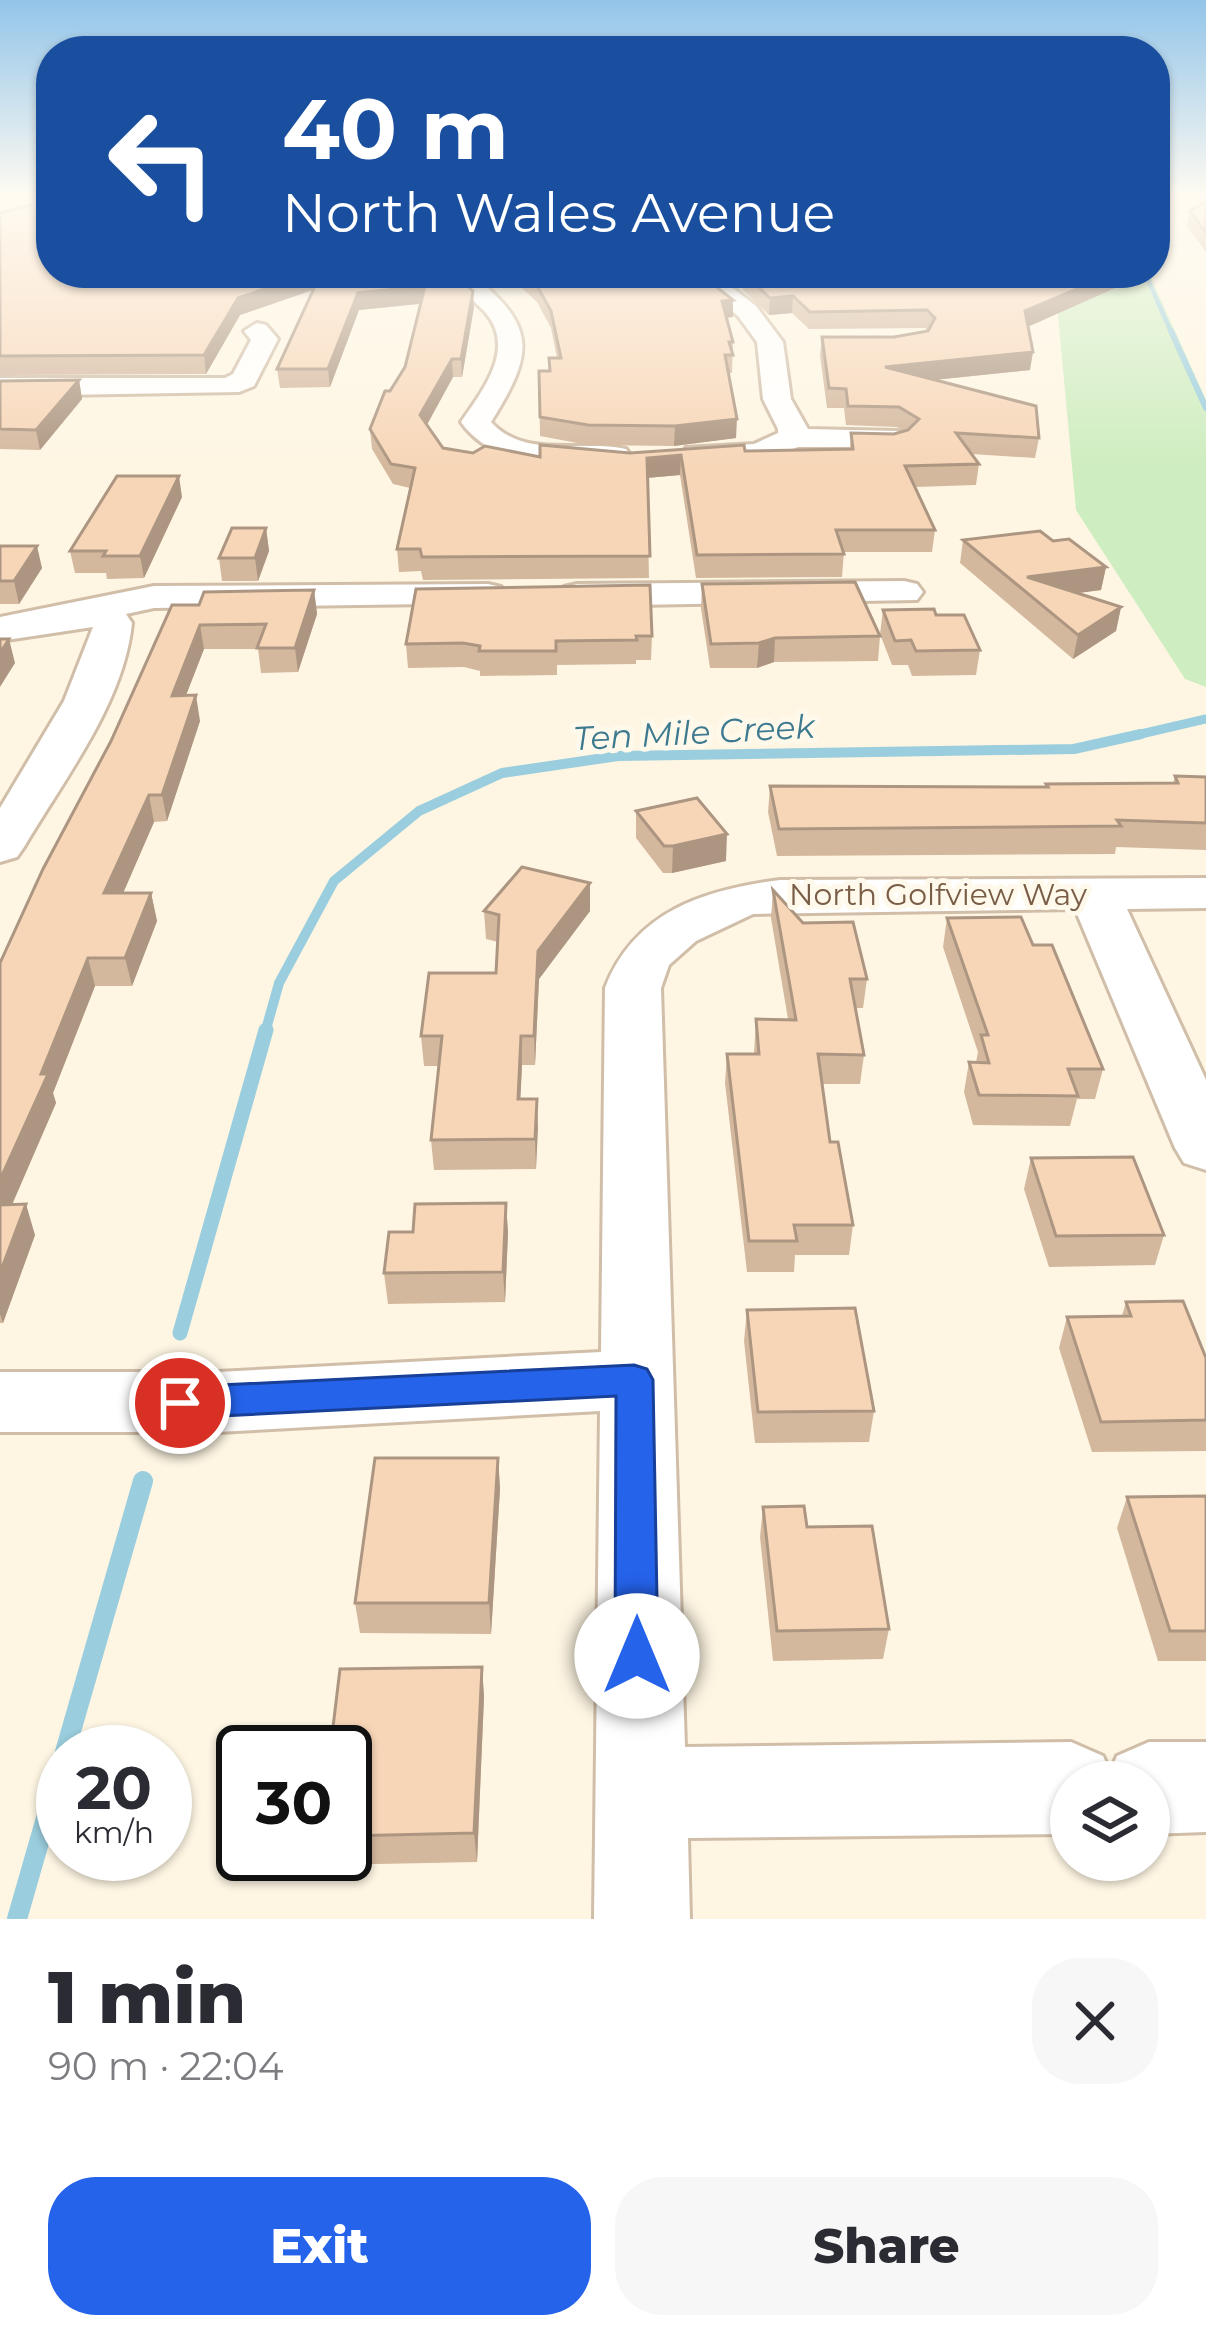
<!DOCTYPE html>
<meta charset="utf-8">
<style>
body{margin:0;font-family:Montserrat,sans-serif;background:#f7f7f7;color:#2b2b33;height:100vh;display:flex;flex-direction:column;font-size:45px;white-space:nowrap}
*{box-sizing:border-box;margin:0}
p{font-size:39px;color:#7c7c81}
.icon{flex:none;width:66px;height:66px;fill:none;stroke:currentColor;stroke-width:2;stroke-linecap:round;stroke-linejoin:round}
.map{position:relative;height:1919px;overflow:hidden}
.drawer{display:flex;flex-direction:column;background:#fff;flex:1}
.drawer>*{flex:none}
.hud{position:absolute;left:36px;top:36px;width:1134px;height:252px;border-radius:48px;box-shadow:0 3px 9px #0004;background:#1a4fa0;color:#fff;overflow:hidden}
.tools{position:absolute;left:1050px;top:1761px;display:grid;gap:24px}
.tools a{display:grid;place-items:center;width:120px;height:120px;border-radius:50%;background:#fff;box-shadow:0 3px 9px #0004;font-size:60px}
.speed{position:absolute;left:36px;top:1725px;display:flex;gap:24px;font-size:60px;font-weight:700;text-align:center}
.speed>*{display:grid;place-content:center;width:156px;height:156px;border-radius:50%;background:#fff;box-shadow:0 3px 9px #0004;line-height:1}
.speed small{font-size:30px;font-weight:400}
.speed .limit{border:6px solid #111;border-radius:18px;background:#fff;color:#111}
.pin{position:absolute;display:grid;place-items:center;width:102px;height:102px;color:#fff;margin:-51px;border:6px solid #fff;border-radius:50%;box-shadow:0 3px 12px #0007}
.me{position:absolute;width:132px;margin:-66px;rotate:0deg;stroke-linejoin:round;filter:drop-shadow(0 0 9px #0008)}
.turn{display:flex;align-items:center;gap:42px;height:252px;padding:0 48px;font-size:54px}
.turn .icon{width:156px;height:156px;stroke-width:2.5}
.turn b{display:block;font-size:84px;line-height:102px}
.round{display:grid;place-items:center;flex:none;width:126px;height:126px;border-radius:48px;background:#f7f7f7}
.overview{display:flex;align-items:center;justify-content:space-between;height:204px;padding:0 48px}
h1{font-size:72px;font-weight:800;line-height:90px}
.action{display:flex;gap:24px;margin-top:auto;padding:24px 48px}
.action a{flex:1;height:138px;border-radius:48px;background:#2563eb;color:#fff;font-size:48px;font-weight:800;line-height:138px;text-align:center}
.action a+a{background:#f7f7f7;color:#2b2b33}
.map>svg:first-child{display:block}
</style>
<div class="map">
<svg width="1206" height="1919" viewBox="0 0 1206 1919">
<rect width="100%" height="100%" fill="#fef6e3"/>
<polygon fill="#ceedc0" points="975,273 1149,273 1206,400 1206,687 1185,679 1076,510 1056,293"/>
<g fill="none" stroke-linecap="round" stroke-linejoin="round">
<g stroke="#9acddd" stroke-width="4.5">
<polyline points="1155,202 1162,198"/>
<polyline points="1145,273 1172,334"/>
</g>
<polyline stroke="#9acddd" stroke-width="6" points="1171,331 1206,408"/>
<polyline stroke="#9acddd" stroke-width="9" points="1128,737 1206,719"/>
<polyline stroke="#9acddd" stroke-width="10" points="265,1033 279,983 334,881 419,811 502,773 618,756 1074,749 1141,734"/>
<polyline stroke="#9acddd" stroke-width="15" points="180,1333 266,1030"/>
<g stroke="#9acddd" stroke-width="20">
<polyline points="65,1752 143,1481"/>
<polyline points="17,1919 63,1759"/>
</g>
<defs>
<g id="minor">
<path d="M443,273H470C537,326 535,352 491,422C525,460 583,439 626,449L631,456L626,463C574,476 493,468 461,422C483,390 517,348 485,312C472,298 456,287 443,273Z"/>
<polygon points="686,273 713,273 756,306 783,342 791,399 808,429 897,431 908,433 912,440 908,447 798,447 759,462 686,462 681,455 686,448 754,444 778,433 778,429 763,399 757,342 738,316"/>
<polygon points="257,323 266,325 278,339 254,386 239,392 0,396 0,378 225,378 233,374 251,340 244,331"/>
<polygon points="904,581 917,584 923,592 917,600 577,606 564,603 558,595 564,587 577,584"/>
<path d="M488,584L501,587L507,595L501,603L154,608L126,614L132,623C124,703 64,779 24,847L17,857L0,862V808L64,701L93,627L0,641V617L154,586Z"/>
<path d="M1206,878V908L1127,909L1206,1080V1170L1184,1163L1175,1148L1075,909L753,914L696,941L669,965L661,988L685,1747L1071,1742L1103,1756L1110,1772L1117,1756L1149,1742H1206V1832L1149,1834V1782H1071V1834L688,1838L690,1919H594L600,1411L218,1432H0V1372H218L601,1352L605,988C635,911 704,890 780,880Z"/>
</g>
</defs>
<use href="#minor" stroke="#d1bea8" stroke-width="6"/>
<use href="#minor" fill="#fff" fill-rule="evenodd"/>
</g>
<g fill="#d4b89e">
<polygon points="1206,201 1206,252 1187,226 1190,211"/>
<polygon points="0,213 453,273 474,307 462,377 453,377 427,424 443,448 473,453 540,457 850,449 851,433 894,434 904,431 897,427 846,425 844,408 827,408 820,355 822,337 894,337 928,331 925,328 809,329 792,313 769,315 743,290 744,274 1131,281 1028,326 1030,370 936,380 1039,438 1035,458 972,454 979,464 976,485 915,487 935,530 932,552 844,552 842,577 696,578 680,475 647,478 649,578 423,580 421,571 399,572 397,549 410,488 393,484 372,449 370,429 405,367 421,304 359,310 330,387 280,388 277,369 313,290 240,315 206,374 0,375"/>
<polygon points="476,273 699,273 733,317 726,318 733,342 732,373 728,373 736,438 674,446 588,445 540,436 539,371 550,371 557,358 551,328 537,302 521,287 495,288"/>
<polygon points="79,380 82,399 40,450 0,449 0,381"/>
<polygon points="182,497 144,578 107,579 106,573 75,573 70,551"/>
<polygon points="266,528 269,551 258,581 222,581 219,558"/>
<polygon points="963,540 1053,541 1106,567 1101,590 1077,593 1121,607 1116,631 1073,659 960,563"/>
<polygon points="0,546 42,568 19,604 0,604"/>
<polygon points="702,584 880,636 878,661 774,662 757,668 710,668 701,608"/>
<polygon points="314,590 317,614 298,672 261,673 258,649 204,649 186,695 200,721 167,821 154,822 123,893 151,893 157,921 132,986 95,986 53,1093 56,1103 12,1205 35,1235 3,1323 0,1323 0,963 199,605"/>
<polygon points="883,610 936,615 980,650 976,675 912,676 908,665 892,665 880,634"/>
<polygon points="652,636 651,660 636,660 636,664 557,665 557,675 480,676 480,671 464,667 408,668 406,644"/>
<polygon points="1175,776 1206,777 1206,850 1116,847 1115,854 777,856 768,812 770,786 1046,787 1046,784 1173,783"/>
<polygon points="636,811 726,861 672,873 663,873 636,838"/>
<polygon points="590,883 590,911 539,979 535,1065 522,1065 520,1099 537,1099 536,1169 434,1170 431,1140 439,1066 424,1066 421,1036 496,973 498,942 486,939 484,911"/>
<polygon points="773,890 803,923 867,979 863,1008 855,1008 864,1055 860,1084 822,1084 830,1142 853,1225 849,1255 795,1255 794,1272 747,1272 725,1083 727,1054 754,1054 756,1019 788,1019 771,918"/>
<polygon points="947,918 1033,945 1103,1069 1095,1099 1077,1099 1070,1126 973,1125 964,1092 969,1062 976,1062 978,1052 943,947"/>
<polygon points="1031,1158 1164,1235 1155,1265 1049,1267 1024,1189"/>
<polygon points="506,1203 508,1233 505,1302 388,1304 384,1273 413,1232"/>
<polygon points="1126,1302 1206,1358 1206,1451 1092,1452 1059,1348 1067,1317 1122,1316"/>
<polygon points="747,1310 874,1411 869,1442 755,1443 744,1341"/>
<polygon points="498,1458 500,1489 491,1634 360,1633 355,1603"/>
<polygon points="1206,1496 1206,1661 1158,1661 1117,1528 1127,1497"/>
<polygon points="763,1507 807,1527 889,1629 883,1659 773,1661 760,1537"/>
<polygon points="482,1667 484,1697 477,1862 327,1865 324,1854 345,1854 345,1752"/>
</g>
<g fill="#ad9681">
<polygon points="313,273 323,273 324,286 240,315 206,374 204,355 238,298"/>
<polygon points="1115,273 1132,273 1131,281 1023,329 1025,311"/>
<polygon points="425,286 426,303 359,310 330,387 328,369 358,293"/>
<polygon points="473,291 474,307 462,377 461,359"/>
<polygon points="793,296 792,313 769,315 770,298"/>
<polygon points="733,300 733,317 721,318 722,301"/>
<polygon points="1033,352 1030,370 883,385 885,367"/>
<polygon points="452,359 453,377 422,434 420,415"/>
<polygon points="79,380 82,399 40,450 36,430"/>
<polygon points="737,419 736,438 674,446 675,426"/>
<polygon points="681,455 680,475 646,478 647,458"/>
<polygon points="179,476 182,497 144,578 140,556"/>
<polygon points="266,528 269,551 258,581 255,558"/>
<polygon points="37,546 42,568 19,604 14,581"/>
<polygon points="1106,567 1101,590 1035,599 1027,577"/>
<polygon points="314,590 317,614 298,672 295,648"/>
<polygon points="1121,607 1116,631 1073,659 1078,635"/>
<polygon points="200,625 204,649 176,721 172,696"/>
<polygon points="775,638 774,662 757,668 759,643"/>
<polygon points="9,639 15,663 0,687 0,653"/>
<polygon points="196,695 200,721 167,821 162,795"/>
<polygon points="149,795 154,822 111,921 104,893"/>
<polygon points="727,834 726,861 672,873 673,846"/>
<polygon points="590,883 590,911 539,979 535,1065 534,1036 538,951"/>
<polygon points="151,893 157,921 132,986 125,958"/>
<polygon points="88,958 95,986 53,1093 56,1103 0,1232 0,1180"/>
<polygon points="521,1036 522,1065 519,1129 518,1099"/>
<polygon points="537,1099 538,1129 536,1169 535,1139"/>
<polygon points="506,1203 508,1233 505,1302 503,1272"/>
<polygon points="26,1204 35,1235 3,1323 0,1314 0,1273"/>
<polygon points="498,1458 500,1489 491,1634 489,1603"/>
<polygon points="482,1667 484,1697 477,1862 474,1833"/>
</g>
<g fill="#f7d6b8" stroke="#ad9681" stroke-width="3">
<polygon points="51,199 51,273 313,273 238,298 204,355 0,356 0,213"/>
<polygon points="1206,201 1206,233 1190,211"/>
<polygon points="321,273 453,273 473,291 461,359 452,359 420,415 443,448 473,453 485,446 540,457 540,445 630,453 744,445 745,451 853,449 851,433 894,434 908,430 919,419 899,407 848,406 846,389 829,388 822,337 894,337 928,331 935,318 927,310 810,312 793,296 770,298 744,274 1115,273 1025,311 1033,352 885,367 1036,406 1039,438 956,433 979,464 905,466 935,530 836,530 844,554 697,555 681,455 647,458 650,556 422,557 420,549 397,549 415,468 391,464 370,429 385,391 390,391 405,367 425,286 358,293 328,369 277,369"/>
<polygon points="523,273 699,273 733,300 722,301 733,342 729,342 733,355 725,355 737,419 675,426 588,425 540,417 539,371 550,371 549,358 561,358 551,311 537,286"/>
<polygon points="79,380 36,430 0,429 0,381"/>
<polygon points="117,476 179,476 140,556 103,556 106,551 70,551"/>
<polygon points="232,528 266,528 255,558 219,558"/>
<polygon points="1040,531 1053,541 1069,539 1106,567 1027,577 1121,607 1078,635 963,540"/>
<polygon points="0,546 37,546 14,581 0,581"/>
<polygon points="855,582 880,636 775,638 759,643 711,644 702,584"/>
<polygon points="650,585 652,636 636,636 637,640 556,641 556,651 479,651 480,646 463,643 406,644 416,589"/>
<polygon points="314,590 295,648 257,648 266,624 200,625 172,696 196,695 162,795 149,795 104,893 151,893 125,958 88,958 41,1074 48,1074 0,1180 0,963 43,869 111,741 172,605 199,605 204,592"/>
<polygon points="934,609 936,615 964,615 980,650 916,651 911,640 895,641 883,610"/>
<polygon points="0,639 9,639 0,653"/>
<polygon points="1175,776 1206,777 1206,823 1117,820 1121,826 779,829 770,786 1048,787 1046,784 1178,783"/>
<polygon points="697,798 727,834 673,846 664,846 636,811"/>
<polygon points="522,867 590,883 538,951 534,1036 521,1036 518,1099 537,1099 535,1139 431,1140 442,1036 421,1036 429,973 496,973 499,915 484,911"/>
<polygon points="773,890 803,923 853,922 867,979 850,979 864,1055 818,1054 830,1142 838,1142 853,1225 794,1225 797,1241 749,1241 727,1054 759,1054 756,1019 796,1020"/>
<polygon points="1021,917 1033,945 1052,945 1103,1069 1068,1069 1078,1096 979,1095 969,1062 989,1063 981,1035 988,1035 947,918"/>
<polygon points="1133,1157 1164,1235 1056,1236 1031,1158"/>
<polygon points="506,1203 503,1272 384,1273 389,1232 413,1232 415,1204"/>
<polygon points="26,1204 0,1273 0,1205"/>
<polygon points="1183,1301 1206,1358 1206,1420 1101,1422 1067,1317 1131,1316 1126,1302"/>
<polygon points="855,1308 874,1411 758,1412 747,1310"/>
<polygon points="375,1458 498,1458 489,1603 355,1603"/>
<polygon points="1206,1496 1206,1631 1170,1631 1127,1497"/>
<polygon points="804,1506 807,1527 872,1526 889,1629 777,1631 763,1507"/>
<polygon points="482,1667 474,1833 345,1836 345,1752 330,1752 340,1669"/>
</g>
<linearGradient id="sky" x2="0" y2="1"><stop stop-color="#93c5e9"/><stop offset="0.42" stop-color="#fffbf2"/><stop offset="1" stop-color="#fffbf2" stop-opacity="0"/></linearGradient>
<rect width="1206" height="466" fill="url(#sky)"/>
<polygon fill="#2563eb" stroke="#184099" stroke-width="3" points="634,1365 647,1369 653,1380 658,1656 652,1670 637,1676 622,1670 615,1656 616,1396 180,1418 167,1414 161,1403 167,1392 180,1387"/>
<g text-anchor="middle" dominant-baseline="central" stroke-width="10" stroke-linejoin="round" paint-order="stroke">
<g font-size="30" fill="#795d46" stroke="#fff9eb">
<text x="938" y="894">North Golfview Way</text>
</g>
<g font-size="33" font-style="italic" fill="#3d7a8f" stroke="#fff9eb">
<text transform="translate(694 732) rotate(-3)">Ten Mile Creek</text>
</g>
</g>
</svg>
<div class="tools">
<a><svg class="icon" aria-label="layers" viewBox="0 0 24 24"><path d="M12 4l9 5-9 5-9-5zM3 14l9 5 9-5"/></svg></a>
</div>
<div class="speed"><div>20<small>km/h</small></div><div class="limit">30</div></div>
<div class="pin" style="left:180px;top:1403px;background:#d93025"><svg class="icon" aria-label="arrive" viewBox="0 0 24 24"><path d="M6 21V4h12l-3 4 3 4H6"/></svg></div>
<svg class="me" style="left:637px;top:1656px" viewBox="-20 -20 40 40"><circle r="19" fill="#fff"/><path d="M0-13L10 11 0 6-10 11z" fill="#2563eb"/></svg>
<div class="hud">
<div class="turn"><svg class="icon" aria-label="left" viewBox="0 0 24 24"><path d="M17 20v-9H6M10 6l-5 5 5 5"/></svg><div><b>40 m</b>North Wales Avenue</div></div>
</div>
</div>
<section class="drawer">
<div class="overview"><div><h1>1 min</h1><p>90 m · 22:04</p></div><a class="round"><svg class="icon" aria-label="close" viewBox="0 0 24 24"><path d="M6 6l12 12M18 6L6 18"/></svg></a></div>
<div class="action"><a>Exit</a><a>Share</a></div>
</section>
